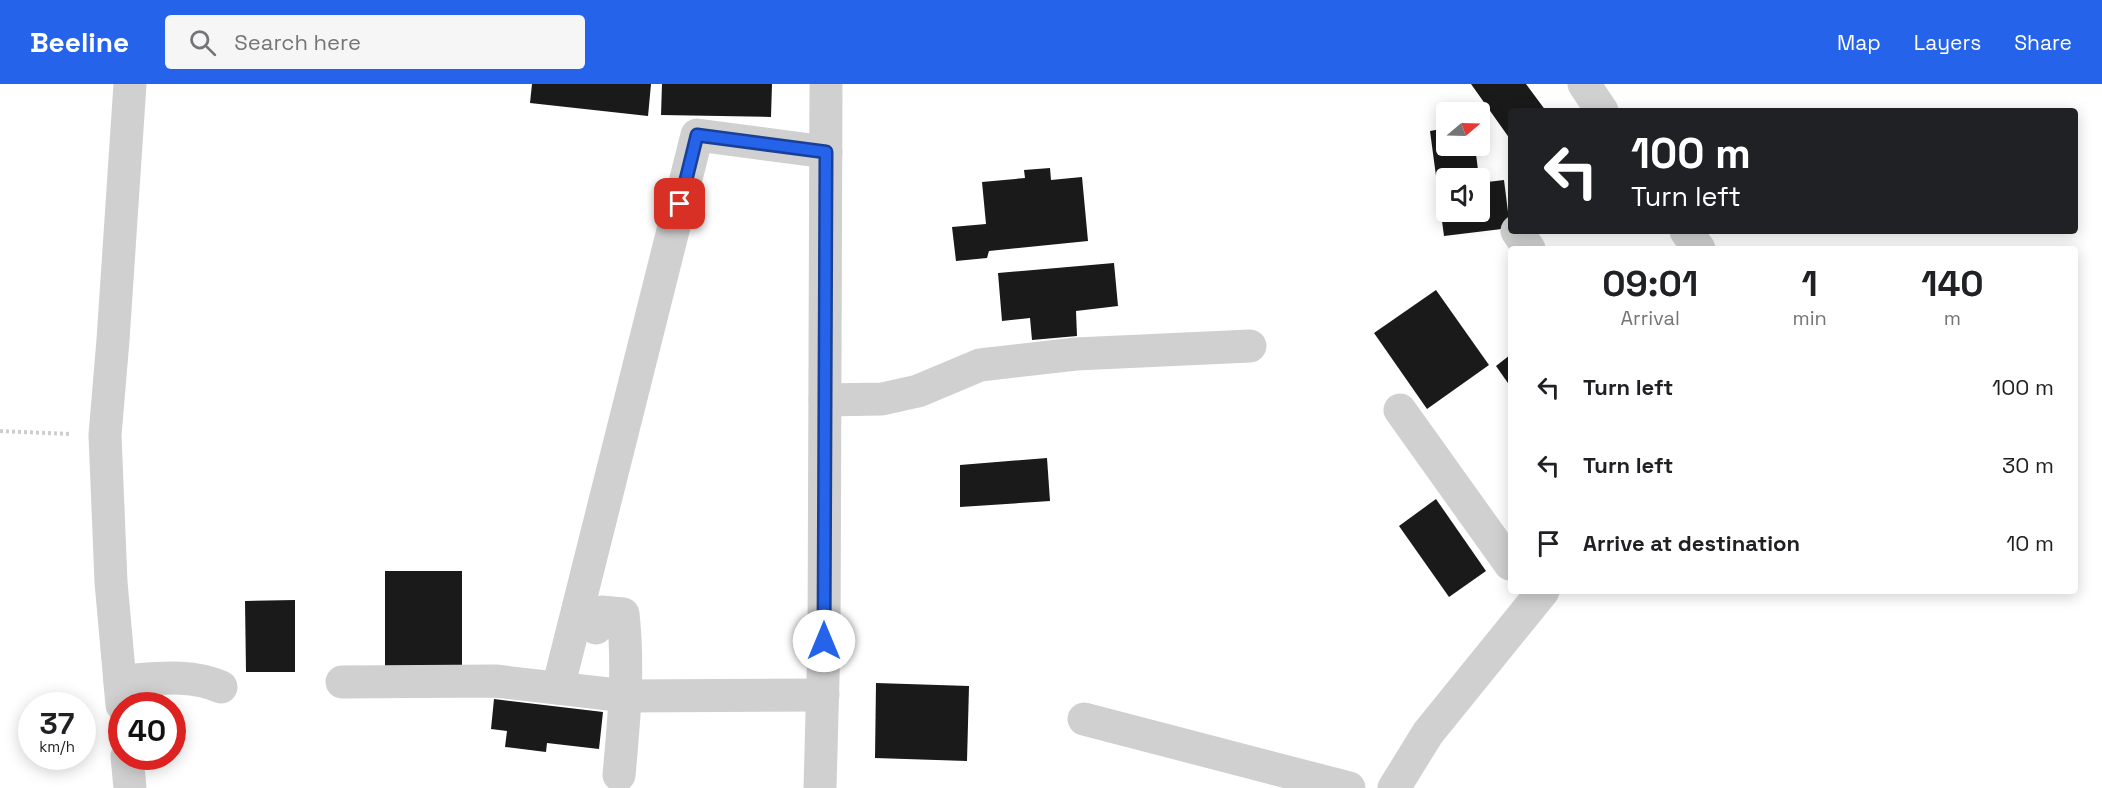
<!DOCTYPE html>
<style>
body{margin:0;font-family:"Space Grotesk",sans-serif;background:#f6f6f6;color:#202124;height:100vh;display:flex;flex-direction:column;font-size:22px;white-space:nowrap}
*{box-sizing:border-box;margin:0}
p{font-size:20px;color:#757577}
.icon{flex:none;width:33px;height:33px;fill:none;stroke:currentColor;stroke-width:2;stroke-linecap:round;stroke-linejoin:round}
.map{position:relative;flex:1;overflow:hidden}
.drawer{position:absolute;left:1508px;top:162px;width:570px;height:348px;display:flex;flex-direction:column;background:#fff;border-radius:6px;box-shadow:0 3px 15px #0003}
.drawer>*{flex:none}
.top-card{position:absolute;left:1508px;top:24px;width:570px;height:126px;border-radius:6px;box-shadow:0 3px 15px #0003;background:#202124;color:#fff;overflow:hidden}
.needle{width:39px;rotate:71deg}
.tools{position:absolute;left:1436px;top:18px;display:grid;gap:12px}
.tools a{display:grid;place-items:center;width:54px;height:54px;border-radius:6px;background:#fff;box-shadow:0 3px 15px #0003;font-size:30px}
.speed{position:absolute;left:18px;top:608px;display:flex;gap:12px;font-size:30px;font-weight:700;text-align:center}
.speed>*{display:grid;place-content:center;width:78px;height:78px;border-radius:50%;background:#fff;box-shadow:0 3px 15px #0003;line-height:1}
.speed small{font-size:15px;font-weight:400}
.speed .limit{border:9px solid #d22;background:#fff;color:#111}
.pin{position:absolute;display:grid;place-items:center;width:51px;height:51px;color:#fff;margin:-26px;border-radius:12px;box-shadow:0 3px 9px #0006}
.me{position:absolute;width:66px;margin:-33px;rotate:0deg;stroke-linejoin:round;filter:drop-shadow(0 0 4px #0008)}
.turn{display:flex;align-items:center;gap:21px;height:126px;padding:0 24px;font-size:27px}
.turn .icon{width:78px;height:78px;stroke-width:2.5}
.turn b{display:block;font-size:42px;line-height:51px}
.eta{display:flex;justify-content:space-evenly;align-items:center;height:102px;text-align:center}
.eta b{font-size:36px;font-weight:600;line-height:42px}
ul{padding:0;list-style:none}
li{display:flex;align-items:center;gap:18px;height:78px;padding:0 24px}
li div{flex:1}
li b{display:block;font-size:22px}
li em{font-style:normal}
header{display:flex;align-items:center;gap:36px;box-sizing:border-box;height:84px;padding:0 30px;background:#2563eb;color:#fff}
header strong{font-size:28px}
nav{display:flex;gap:33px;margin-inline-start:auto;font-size:21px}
.search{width:420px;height:54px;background:#f6f6f6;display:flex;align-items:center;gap:15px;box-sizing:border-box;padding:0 21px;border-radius:6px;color:#757577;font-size:22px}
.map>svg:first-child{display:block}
</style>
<header>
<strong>Beeline</strong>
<div class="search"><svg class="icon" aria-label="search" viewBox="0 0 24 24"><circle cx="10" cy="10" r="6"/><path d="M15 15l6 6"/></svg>Search here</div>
<nav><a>Map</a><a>Layers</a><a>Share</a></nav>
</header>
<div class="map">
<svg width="2102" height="704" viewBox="0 0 2102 704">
<rect width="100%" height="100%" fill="#fff"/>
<g fill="#1a1a1a">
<polygon points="532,0 651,0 648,32 530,19"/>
<polygon points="662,0 772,0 771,33 661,31"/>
<polygon points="1471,0 1526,0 1546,27 1510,27 1510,55"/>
<polygon points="1446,44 1446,62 1475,62 1479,94 1446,94 1446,128 1479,128 1479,99 1504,96 1510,144 1444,152 1430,47"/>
<polygon points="1050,84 1051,96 1082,93 1088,157 989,167 987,174 956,177 952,143 986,140 982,98 1025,94 1024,86"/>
<polygon points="1114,179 1118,222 1076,227 1077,252 1032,256 1030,234 1002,237 998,189"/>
<polygon points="1436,206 1489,281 1427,325 1374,249"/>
<polygon points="1510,271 1510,302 1496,282"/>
<polygon points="1047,374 1050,417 960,423 960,381"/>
<polygon points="1436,415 1486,487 1449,513 1399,442"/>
<rect x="385" y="487" width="77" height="99"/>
<polygon points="295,516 295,588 246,588 245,517"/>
<polygon points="876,599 969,602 967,677 875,674"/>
<polygon points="494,615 603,628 599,665 547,659 546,668 505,663 507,647 491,645"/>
</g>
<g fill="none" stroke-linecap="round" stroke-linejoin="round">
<polyline stroke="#cdcdcd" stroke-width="4" stroke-dasharray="3 3" stroke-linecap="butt" points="0,347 71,350"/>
<g stroke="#d0d0d0" stroke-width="33">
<polyline points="1584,0 1602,27"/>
<polyline points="1517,147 1529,165"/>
<polyline points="1686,147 1699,165"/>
<polyline points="825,316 882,315 918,307 980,281 1076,270 1250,262"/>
<polyline points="1400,326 1510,480"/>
<path d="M596,544L601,528L623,530C629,584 624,637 619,691"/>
<path d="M120,597C153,595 191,589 221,603"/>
<polyline points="342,598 495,597 626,612 823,611"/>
<polyline points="558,604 697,51 826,68"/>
<polyline points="122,621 111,498 105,351 113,256 130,0"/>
<polyline points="1084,635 1349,704"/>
<polyline points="127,672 130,704"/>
<polyline points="820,704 824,557 826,0"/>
<polyline points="1394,704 1428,649 1543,507"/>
</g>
</g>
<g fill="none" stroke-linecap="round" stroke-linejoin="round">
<defs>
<polyline id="route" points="680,120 697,51 826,68 824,557"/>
</defs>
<use href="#route" stroke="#184099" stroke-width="15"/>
<use href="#route" stroke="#2563eb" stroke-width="10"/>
</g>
</svg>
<div class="tools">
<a><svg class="needle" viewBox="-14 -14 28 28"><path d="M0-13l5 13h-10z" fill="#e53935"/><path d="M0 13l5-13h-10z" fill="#757577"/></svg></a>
<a><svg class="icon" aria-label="sound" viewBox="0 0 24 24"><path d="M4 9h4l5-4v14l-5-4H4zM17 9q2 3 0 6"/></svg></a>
</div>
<div class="speed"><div>37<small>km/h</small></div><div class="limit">40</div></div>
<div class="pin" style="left:680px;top:120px;background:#d93025"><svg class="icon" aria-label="arrive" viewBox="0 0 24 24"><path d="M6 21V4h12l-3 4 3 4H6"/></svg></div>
<svg class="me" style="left:824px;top:557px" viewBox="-20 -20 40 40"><circle r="19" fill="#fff"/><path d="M0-13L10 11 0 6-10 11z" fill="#2563eb"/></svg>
<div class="top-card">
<div class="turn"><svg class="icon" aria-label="left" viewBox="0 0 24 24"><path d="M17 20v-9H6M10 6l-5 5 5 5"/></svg><div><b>100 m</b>Turn left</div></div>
</div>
<section class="drawer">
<div class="eta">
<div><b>09:01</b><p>Arrival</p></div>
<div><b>1</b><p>min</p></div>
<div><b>140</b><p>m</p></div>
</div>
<ul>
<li><svg class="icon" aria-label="left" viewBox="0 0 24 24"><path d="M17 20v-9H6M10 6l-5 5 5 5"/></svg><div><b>Turn left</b></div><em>100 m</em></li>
<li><svg class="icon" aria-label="left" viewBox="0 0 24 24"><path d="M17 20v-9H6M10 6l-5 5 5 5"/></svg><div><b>Turn left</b></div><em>30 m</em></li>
<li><svg class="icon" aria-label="arrive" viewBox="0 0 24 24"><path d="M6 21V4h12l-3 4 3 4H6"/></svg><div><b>Arrive at destination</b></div><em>10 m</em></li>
</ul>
</section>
</div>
